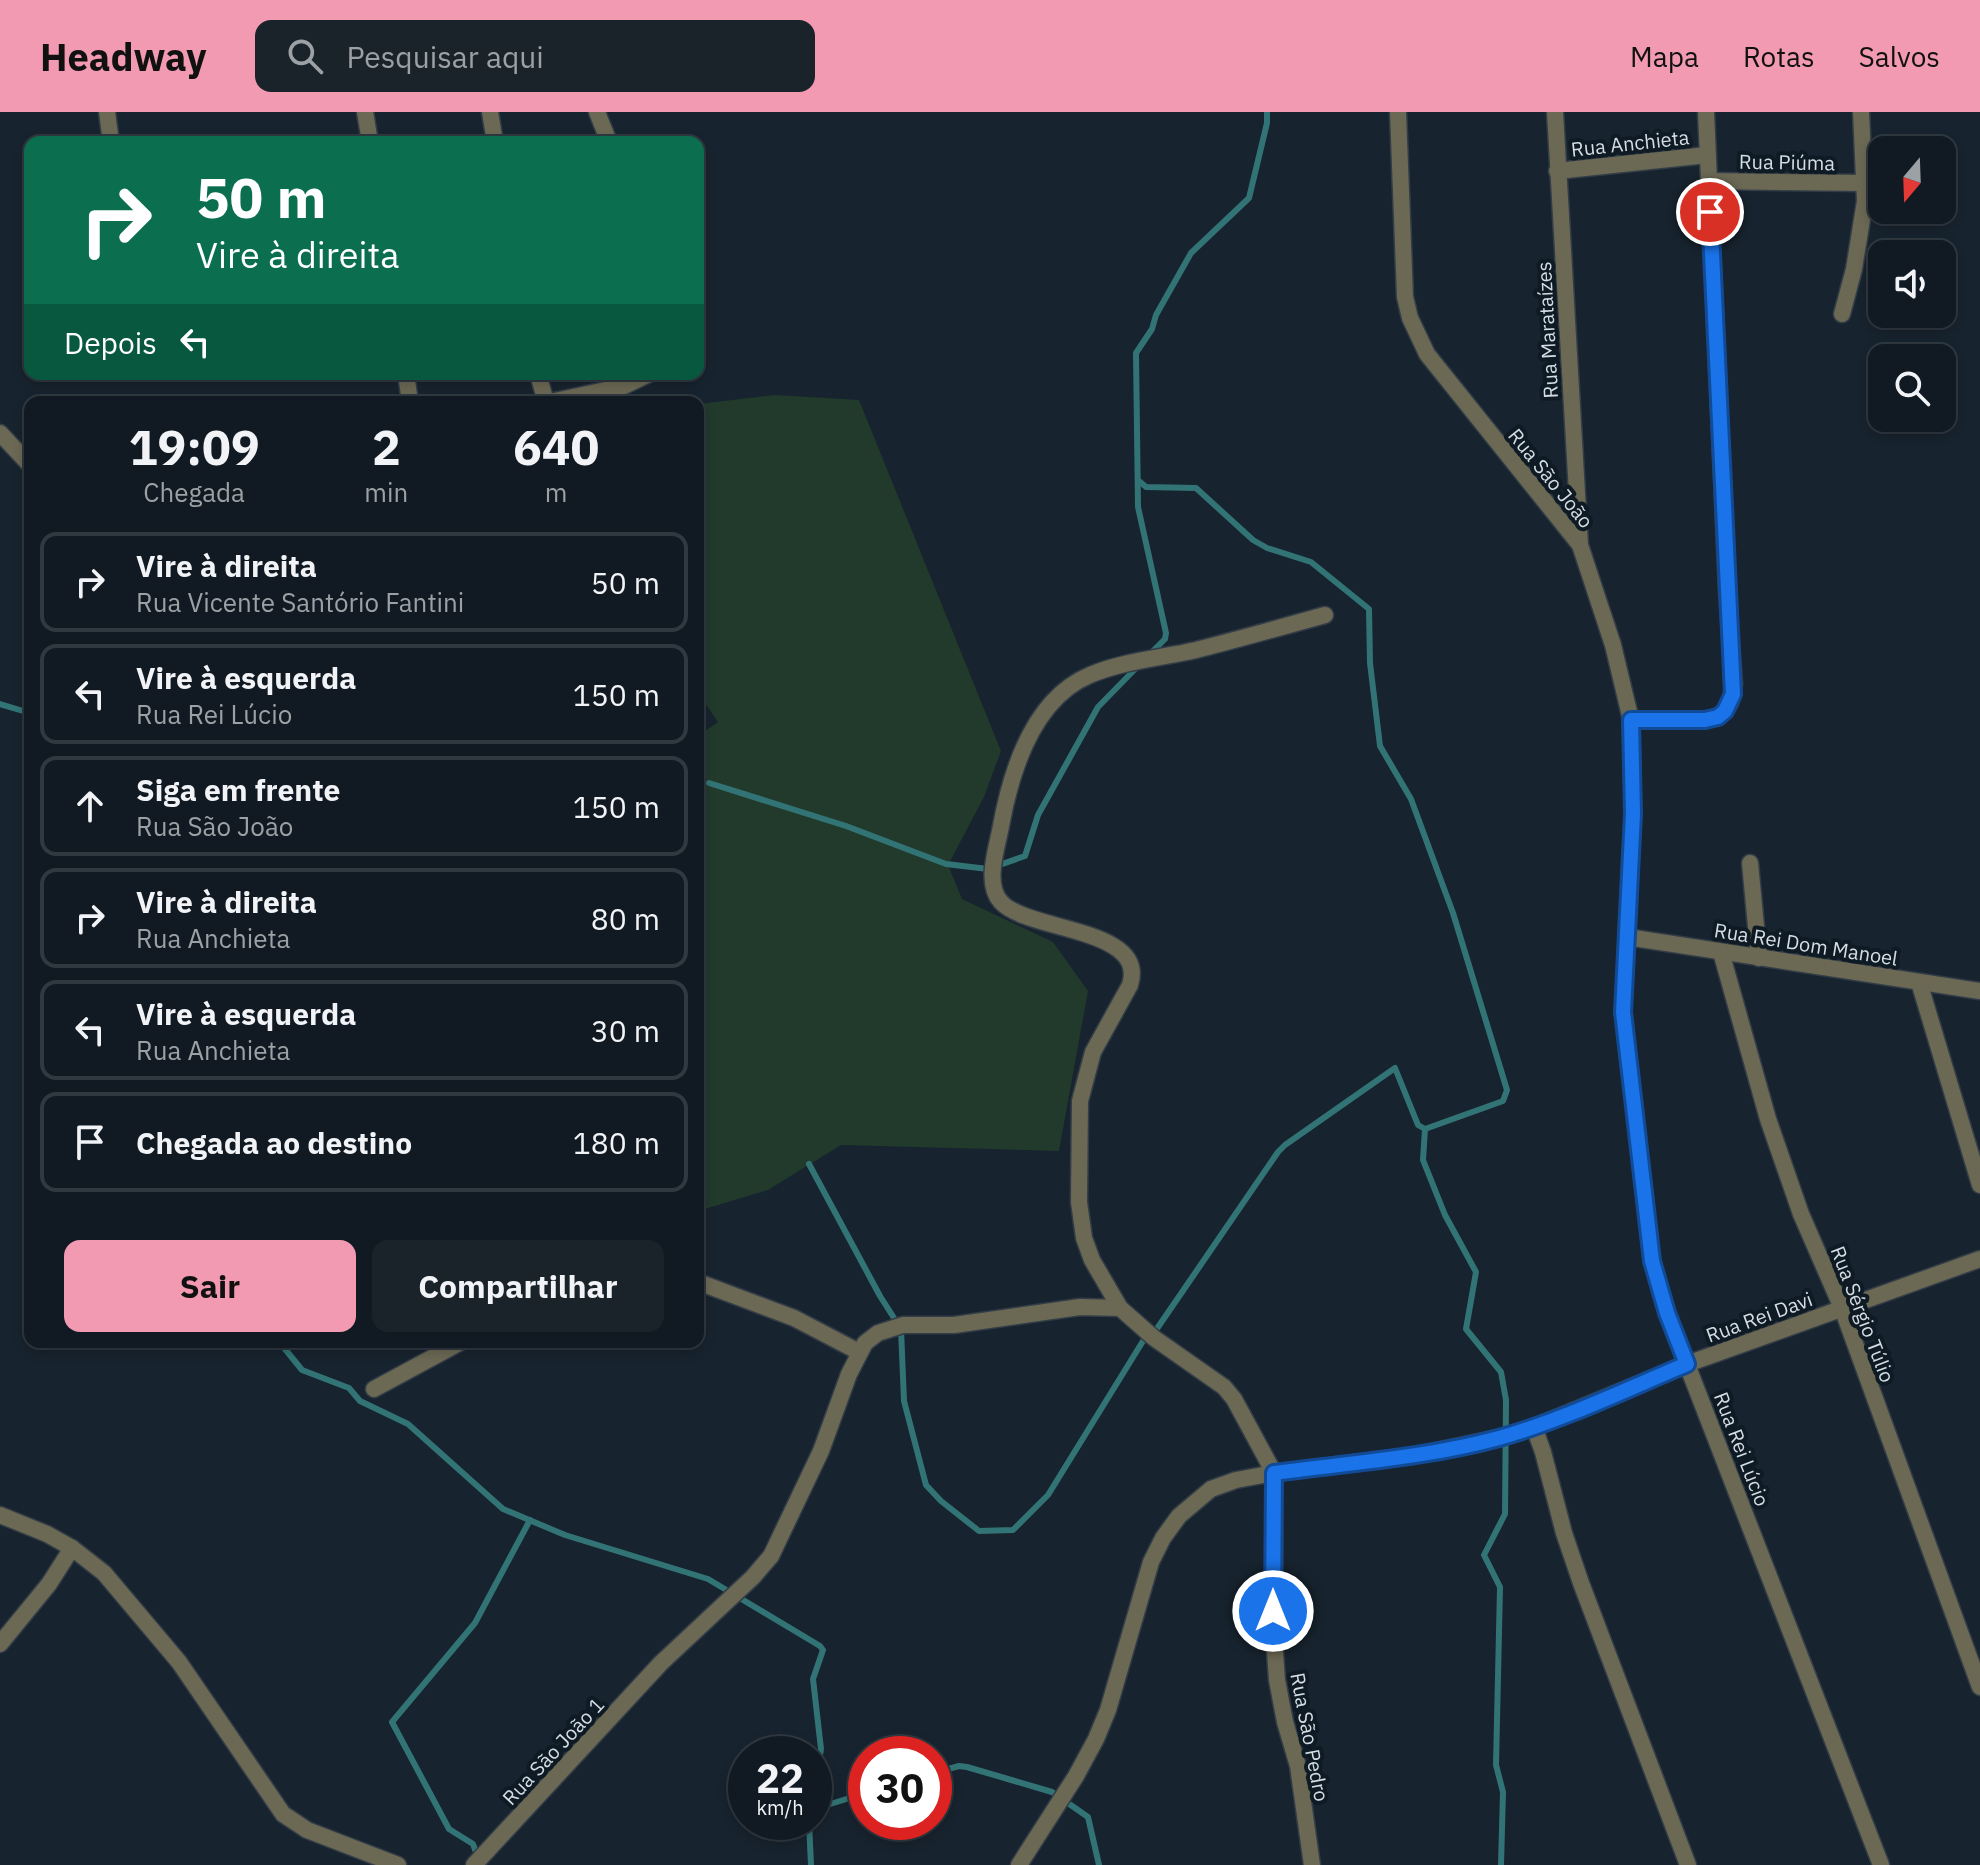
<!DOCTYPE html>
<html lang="pt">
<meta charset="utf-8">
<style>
body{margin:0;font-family:"IBM Plex Sans",sans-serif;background:#1a232a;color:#f1f3f6;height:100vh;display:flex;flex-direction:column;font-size:30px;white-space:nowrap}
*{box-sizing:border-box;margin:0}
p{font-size:26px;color:#9ca1a5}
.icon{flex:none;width:44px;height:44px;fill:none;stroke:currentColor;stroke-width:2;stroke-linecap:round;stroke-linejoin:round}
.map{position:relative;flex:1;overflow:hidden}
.panel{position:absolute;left:24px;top:284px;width:680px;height:952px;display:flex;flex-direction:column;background:#111a22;border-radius:16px;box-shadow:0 4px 12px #0003,0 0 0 2px #303840}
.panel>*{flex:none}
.top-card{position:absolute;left:24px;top:24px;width:680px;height:244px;border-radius:16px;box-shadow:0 4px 12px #0003,0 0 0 2px #303840;background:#0b6e4f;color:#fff;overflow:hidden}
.needle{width:52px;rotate:199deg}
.tools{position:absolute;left:1868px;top:24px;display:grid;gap:16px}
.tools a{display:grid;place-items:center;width:88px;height:88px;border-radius:16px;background:#111a22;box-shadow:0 4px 12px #0003,0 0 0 2px #303840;font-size:40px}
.speed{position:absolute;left:728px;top:1624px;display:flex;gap:16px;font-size:40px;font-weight:700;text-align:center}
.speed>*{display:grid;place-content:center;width:104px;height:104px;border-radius:50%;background:#111a22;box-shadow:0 4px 12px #0003,0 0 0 2px #303840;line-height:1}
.speed small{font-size:20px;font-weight:400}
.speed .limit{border:12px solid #d22;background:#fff;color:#111}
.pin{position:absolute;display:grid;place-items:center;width:68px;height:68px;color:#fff;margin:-34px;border:4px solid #fff;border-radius:50%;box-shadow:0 2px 8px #0007}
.me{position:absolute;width:88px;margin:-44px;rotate:0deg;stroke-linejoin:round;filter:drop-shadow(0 0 6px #0008)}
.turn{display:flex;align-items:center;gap:28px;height:168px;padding:0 40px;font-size:36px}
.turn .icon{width:104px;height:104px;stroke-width:2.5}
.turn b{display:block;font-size:56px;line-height:68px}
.then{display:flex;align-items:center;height:76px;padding:0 40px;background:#0003;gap:16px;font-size:30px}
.eta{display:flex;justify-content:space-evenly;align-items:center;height:136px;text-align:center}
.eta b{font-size:48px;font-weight:700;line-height:56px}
.button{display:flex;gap:16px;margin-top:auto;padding:16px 40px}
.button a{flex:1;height:92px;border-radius:16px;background:#f19ab1;color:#111;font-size:32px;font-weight:700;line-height:92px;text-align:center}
.button a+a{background:#1a232a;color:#f1f3f6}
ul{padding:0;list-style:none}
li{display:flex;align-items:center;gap:24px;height:100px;margin:0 16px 12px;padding:0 24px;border:4px solid #303840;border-radius:16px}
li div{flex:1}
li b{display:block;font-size:30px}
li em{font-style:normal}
header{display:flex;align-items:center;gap:48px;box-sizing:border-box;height:112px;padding:0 40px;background:#f19ab1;color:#111}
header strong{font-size:38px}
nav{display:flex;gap:44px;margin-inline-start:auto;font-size:28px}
.search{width:560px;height:72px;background:#1a232a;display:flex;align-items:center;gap:20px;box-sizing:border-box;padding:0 28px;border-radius:16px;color:#9ca1a5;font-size:30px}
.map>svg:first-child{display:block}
</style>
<header>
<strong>Headway</strong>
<div class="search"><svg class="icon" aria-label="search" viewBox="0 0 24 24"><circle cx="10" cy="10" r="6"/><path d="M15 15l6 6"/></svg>Pesquisar aqui</div>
<nav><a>Mapa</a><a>Rotas</a><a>Salvos</a></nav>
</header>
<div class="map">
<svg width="1980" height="1753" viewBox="0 0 1980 1753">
<rect width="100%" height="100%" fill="#17232e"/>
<polygon fill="#213a2c" points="775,283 859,288 1001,639 984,685 948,753 962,787 1053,830 1088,879 1059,1039 841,1033 768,1078 698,1099 698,624 718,610 698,581 698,292"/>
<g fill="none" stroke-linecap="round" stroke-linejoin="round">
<g stroke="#327475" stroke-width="6">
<polyline points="1139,369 1146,375 1196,376 1253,428 1267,436 1311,450 1369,497 1370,551 1380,634 1411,687 1453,801 1507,978 1503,989 1425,1017"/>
<polyline points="1151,541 1165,527 1166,521 1138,395 1136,241 1152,217 1156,203 1191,141 1249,86 1267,11 1267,0"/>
<polyline points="0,592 30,601"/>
<polyline points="709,671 846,714 946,752 988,757 1025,744 1038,703 1098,595 1140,552"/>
<polyline points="1425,1017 1423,1048 1445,1103 1476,1160 1466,1217 1501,1260 1506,1288 1505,1402 1484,1443 1500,1475 1496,1653 1503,1680 1501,1753"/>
<polyline points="809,1052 880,1184 901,1217 904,1289 926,1373 941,1389 979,1419 1013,1418 1048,1383 1143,1229 1154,1221 1278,1040 1285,1033 1395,956 1418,1013 1425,1017"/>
<polyline points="283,1230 285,1237 302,1258 349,1276 360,1289 408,1312 503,1397 565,1423 708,1467 820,1534 823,1538 813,1567 821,1637 814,1679"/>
<polyline points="934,1661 959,1654 967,1655 1052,1680 1088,1705 1099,1753"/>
<polyline points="814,1697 866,1681"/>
<polyline points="809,1710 811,1753"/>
<polyline points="477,1743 473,1732 449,1717 392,1610 475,1511 530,1408"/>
</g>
<defs>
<g id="minor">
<polyline points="107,0 111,30"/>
<polyline points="365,0 370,30"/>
<polyline points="490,0 495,30"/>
<polyline points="597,0 609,30"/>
<polyline points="1398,0 1405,185 1410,206 1427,242 1580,433 1613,533 1631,608 1633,702 1623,900 1652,1149 1667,1201 1881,1753"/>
<polyline points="1555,0 1580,433"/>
<polyline points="1557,59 1707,43"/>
<polyline points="1709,69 1865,71"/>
<polyline points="1842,202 1854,157 1865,89 1861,0"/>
<polyline points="406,262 410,290"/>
<polyline points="538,262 546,290"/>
<polyline points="550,290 624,274 649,262"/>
<polyline points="0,321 30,353"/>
<polyline points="1631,608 1705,608 1718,605 1725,599 1730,591 1734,572 1727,478 1706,0"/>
<polyline points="1750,751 1759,846"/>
<polyline points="1627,825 1980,879"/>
<polyline points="1721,840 1768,1007 1801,1102 1842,1196 1980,1575"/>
<polyline points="1919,870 1980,1073"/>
<polyline points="698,1170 794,1206 859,1240"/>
<polyline points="374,1277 461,1230"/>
<polyline points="1534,1315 1543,1340 1564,1421 1581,1471 1688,1753"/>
<polyline points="0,1403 47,1422 72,1436 104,1461 179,1550 283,1702 307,1718 398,1753"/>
<polyline points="0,1532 49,1472 72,1436"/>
<polyline points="474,1753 661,1551 753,1465 771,1444 821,1339 849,1262 865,1231 878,1221 903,1213 954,1213 1080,1195 1120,1196"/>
<polyline points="1019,1753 1076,1664 1096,1627 1108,1598 1151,1450 1163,1426 1179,1404 1211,1377 1236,1368 1274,1361 1412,1344 1498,1326 1534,1315 1687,1252 1980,1147"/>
<path d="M1312,1753L1298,1654L1285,1610L1277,1568L1274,1526V1361L1234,1287L1224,1275L1154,1226L1120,1196L1092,1148L1084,1126L1079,1090L1080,989L1093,940L1130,873C1148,815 1028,820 1001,790C984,772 997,736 1001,714C1011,659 1033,587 1090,563C1123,549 1161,546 1196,538C1239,527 1282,515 1325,503"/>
</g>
</defs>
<use href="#minor" stroke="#323d47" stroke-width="19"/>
<use href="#minor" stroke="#6b6854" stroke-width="16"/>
</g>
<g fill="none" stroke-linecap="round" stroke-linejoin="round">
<defs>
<path id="route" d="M1273,1499L1274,1361C1349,1351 1425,1346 1499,1326C1563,1308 1625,1278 1687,1252L1667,1201L1652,1149L1623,900L1633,702L1631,608H1705L1718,605L1725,599L1733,582L1710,100"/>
</defs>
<use href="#route" stroke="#114b97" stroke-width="20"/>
<use href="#route" stroke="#1a73e8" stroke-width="14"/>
</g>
<g text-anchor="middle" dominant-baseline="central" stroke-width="8" stroke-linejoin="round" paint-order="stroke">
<g font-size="20" fill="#d5dde4" stroke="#0e1a24">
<text transform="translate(1630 31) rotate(-6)">Rua Anchieta</text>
<text transform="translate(1787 50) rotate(1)">Rua Piúma</text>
<text transform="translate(1547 218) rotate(-93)">Rua Marataízes</text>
<text transform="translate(1551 366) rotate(51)">Rua São João</text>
<text transform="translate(1806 832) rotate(9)">Rua Rei Dom Manoel</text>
<text transform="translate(1863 1202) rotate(69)">Rua Sérgio Túlio</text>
<text transform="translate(1759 1205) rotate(-20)">Rua Rei Davi</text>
<text transform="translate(1742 1337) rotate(69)">Rua Rei Lúcio</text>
<text transform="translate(1310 1625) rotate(79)">Rua São Pedro</text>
<text transform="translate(553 1639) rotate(-47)">Rua São João 1</text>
</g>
</g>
</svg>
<div class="tools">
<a><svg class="needle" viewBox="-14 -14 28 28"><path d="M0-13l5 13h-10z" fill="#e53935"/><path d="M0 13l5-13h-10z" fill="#9ca1a5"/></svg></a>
<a><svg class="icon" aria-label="sound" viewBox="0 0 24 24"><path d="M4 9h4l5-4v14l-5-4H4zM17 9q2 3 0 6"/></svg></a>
<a><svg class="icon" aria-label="search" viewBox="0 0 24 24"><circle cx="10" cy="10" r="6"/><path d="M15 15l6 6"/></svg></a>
</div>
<div class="speed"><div>22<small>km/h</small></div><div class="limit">30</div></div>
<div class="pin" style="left:1710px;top:100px;background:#d93025"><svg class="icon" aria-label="arrive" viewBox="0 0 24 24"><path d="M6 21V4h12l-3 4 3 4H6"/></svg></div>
<svg class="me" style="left:1273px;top:1499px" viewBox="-20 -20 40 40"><circle r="17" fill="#1a73e8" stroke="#fff" stroke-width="3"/><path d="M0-11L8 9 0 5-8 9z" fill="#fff"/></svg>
<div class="top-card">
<div class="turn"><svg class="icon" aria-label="right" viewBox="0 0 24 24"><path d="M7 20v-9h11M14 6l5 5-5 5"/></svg><div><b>50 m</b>Vire à direita</div></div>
<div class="then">Depois<svg class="icon" aria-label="left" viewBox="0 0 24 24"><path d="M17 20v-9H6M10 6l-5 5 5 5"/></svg></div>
</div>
<section class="panel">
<div class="eta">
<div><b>19:09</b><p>Chegada</p></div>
<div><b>2</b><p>min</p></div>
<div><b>640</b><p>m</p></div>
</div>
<ul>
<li><svg class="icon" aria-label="right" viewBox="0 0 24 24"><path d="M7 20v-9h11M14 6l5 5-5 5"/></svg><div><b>Vire à direita</b><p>Rua Vicente Santório Fantini</p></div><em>50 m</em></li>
<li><svg class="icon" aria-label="left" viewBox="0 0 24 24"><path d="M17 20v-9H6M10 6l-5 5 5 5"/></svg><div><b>Vire à esquerda</b><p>Rua Rei Lúcio</p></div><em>150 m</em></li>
<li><svg class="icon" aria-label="ahead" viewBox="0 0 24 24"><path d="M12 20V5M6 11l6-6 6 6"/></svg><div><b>Siga em frente</b><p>Rua São João</p></div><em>150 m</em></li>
<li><svg class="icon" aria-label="right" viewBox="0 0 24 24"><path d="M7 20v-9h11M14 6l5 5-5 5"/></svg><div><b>Vire à direita</b><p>Rua Anchieta</p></div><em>80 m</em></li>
<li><svg class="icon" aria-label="left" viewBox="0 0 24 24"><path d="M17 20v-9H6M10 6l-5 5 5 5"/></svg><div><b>Vire à esquerda</b><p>Rua Anchieta</p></div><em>30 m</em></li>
<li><svg class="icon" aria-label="arrive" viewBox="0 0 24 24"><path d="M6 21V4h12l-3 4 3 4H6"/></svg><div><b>Chegada ao destino</b></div><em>180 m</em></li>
</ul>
<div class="button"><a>Sair</a><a>Compartilhar</a></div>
</section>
</div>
